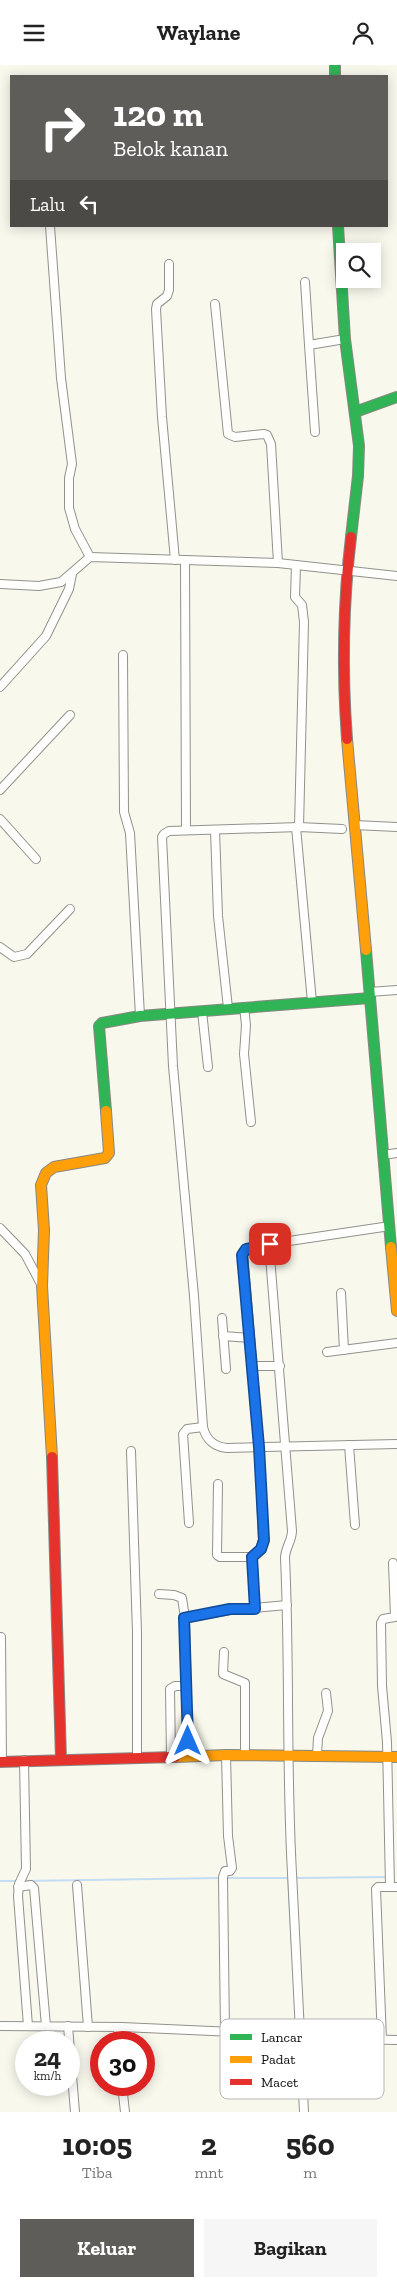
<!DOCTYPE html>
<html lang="id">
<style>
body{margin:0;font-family:"Zilla Slab",serif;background:#f6f6f6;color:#222;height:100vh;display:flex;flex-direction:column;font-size:19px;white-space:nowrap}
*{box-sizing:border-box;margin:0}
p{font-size:16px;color:#767676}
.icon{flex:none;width:28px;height:28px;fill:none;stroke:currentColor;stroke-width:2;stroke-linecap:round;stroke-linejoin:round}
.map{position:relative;height:2047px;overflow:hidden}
.details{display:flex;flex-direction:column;background:#fff;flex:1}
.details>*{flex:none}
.top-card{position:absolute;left:10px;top:10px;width:378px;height:152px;border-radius:0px;box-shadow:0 2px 12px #0003;background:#5e5d59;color:#fff;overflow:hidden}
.controls{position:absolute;left:336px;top:178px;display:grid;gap:10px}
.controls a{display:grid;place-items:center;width:45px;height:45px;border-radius:0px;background:#fff;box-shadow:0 2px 12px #0003;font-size:25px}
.speed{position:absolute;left:15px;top:1966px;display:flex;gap:10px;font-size:25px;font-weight:700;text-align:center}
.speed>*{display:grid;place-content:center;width:65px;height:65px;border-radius:50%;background:#fff;box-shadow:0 2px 12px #0003;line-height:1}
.speed small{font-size:12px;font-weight:400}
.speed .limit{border:8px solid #d22;background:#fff;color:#111}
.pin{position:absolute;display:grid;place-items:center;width:42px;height:42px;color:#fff;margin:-21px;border-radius:10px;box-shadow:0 2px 8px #0006}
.me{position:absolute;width:55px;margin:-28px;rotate:0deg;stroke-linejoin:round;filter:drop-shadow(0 0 4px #0008)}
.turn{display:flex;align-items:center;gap:18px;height:105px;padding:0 20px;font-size:22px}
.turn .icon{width:65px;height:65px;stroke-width:2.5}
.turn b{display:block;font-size:35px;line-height:42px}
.then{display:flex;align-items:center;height:48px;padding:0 20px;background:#0003;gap:10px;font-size:19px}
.eta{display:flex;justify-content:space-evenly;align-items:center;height:85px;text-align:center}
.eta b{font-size:30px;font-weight:700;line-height:35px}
.action{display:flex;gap:10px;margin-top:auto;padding:10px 20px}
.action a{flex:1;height:58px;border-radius:0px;background:#5e5d59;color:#fff;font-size:20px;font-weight:700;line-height:58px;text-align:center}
.action a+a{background:#f6f6f6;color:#222}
header{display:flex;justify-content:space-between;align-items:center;height:65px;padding:0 20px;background:#fff;font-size:22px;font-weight:700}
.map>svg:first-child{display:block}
</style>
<header><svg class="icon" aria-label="menu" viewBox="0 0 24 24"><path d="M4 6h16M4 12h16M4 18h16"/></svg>Waylane<svg class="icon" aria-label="person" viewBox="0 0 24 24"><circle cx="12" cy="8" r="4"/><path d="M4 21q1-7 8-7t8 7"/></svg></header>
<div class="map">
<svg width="397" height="2047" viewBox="0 0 397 2047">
<rect width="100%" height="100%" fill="#f9f8ed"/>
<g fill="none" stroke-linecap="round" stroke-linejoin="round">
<g stroke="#c3ddf3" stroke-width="2">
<polyline points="225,1813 290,1813"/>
<polyline points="288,1813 292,1886"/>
<polyline points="295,1813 388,1812"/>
<polyline points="0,1816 18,1816"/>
<polyline points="22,1816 220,1813"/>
<polyline points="300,2033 300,2047"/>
</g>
<defs>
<g id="street">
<polyline points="50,161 61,313 72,399 69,413 69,443 75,464 90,492"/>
<polyline points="169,199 169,225 167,231 157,239 156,244 162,352 175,495"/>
<polyline points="305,217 309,280 345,274"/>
<polyline points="215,239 228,369 235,372 264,369 267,370 271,379 278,498"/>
<polyline points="309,280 315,367"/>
<polyline points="185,495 186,765"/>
<polyline points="296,500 295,532 302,540 304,557 299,762"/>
<polyline points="0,519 39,521 61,517 90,492 278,498 397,511"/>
<polyline points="123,590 124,747 130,768 140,951"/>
<polyline points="0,622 46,571 69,524 72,509"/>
<polyline points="0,725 70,650"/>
<polyline points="0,754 36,794"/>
<polyline points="354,760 397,762"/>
<polyline points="296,762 312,937"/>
<path d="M342,764L299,762L169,766L164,769L162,772L173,1001L194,1231L203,1362C206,1375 215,1382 227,1383L397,1379"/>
<polyline points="215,765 218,851 228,943"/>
<polyline points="0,882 14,892 27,889 70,844"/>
<polyline points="369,927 397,925"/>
<polyline points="244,942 246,960 244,989 251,1057"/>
<polyline points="202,946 208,1002"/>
<polyline points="383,1090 397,1088"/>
<polyline points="0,1163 25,1189 41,1219"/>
<path d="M269,1179L292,1466C292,1476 285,1483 285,1493C290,1598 286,1703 292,1808C296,1888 300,1967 304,2047"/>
<polyline points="341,1228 344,1285"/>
<polyline points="222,1253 226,1304"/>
<polyline points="223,1271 250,1273"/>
<polyline points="327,1287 397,1278"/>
<polyline points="252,1301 280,1301"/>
<polyline points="349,1380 355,1460"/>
<polyline points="131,1386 137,1567 137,1692"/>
<polyline points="218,1419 217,1490 220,1492 252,1492"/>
<polyline points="189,1458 183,1369 187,1364 203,1362"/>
<polyline points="159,1529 174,1530 182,1533 185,1553"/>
<polyline points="255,1544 252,1492 261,1484 263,1475 259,1381 243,1187 269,1179 390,1161"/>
<polyline points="1,1572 2,1697"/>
<polyline points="224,1587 223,1609 245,1618 245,1690"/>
<polyline points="317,1690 318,1673 328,1646 326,1628"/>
<polyline points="171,1691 170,1624 175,1621 186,1621"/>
<polyline points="188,1691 185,1553 230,1545 287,1540"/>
<polyline points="24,1695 26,1804 19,1819 18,1831 28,1961"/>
<polyline points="77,1820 88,1962"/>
<polyline points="18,1822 31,1820 34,1823 46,1961"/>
<polyline points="390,1822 387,1677 382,1621 381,1558 383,1554 395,1552 393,1498"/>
<polyline points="0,1961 122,1962 301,1970"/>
<polyline points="68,1961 75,2047"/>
<polyline points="118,1962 119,1978"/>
<polyline points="225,1967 223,1812 225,1806 230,1806 232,1803 228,1771 226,1690"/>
<polyline points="301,1973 397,1975"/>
<polyline points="382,1975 376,1824 378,1822 397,1822"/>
<polyline points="122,2020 125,2047"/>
</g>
<g id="fast">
<polyline points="335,0 335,11"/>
<polyline points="338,161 345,274 359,381 358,411 351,472"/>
<polyline points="355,347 397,332"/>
<polyline points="366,885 391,1182"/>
<polyline points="106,1046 99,961 102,958 140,951 370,933"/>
</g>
<g id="slow">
<polyline points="347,674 366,885"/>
<polyline points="391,1182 397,1246"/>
<polyline points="52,1392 42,1221 44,1165 41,1120 46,1108 54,1102 105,1093 109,1088 106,1046"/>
<polyline points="175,1692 226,1690 397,1692"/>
</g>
<g id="jam">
<path d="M347,674C342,607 343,539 351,472"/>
<polyline points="52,1392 61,1694"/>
<polyline points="0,1697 175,1692"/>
</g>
</defs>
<use href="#street" stroke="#92918c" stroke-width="10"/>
<use href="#fast" stroke="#888883" stroke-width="12"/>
<use href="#slow" stroke="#888883" stroke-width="12"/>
<use href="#jam" stroke="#888883" stroke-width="12"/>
<use href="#street" stroke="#fefefc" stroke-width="8"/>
<use href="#fast" stroke="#30b455" stroke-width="10"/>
<use href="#slow" stroke="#ff9f0a" stroke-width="10"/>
<use href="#jam" stroke="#e5322d" stroke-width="10"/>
</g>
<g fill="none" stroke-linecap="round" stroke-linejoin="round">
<defs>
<polyline id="route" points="188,1676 184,1553 230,1544 255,1544 252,1492 261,1484 264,1475 259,1382 242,1190 246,1184 270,1179"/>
</defs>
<use href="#route" stroke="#114b97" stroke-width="12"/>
<use href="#route" stroke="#1a73e8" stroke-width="9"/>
</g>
<rect x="220" y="1954" width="164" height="80" rx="8" fill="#fff" stroke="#b6b6b6" stroke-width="1"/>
<rect x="230" y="1969" width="22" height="6" fill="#30b455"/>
<rect x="230" y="1991" width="22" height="7" fill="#ff9f0a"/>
<rect x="230" y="2014" width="22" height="6" fill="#e5322d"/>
<g font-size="14" fill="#0a0a0a">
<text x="261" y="1977">Lancar</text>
<text x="261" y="1999">Padat</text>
<text x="261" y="2022">Macet</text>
</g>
</svg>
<div class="controls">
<a><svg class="icon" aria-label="search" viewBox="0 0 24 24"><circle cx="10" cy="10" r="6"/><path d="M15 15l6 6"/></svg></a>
</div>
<div class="speed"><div>24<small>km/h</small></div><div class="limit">30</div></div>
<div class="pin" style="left:270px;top:1179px;background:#d93025"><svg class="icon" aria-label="arrive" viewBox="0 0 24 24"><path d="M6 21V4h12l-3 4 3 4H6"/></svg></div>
<svg class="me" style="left:188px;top:1676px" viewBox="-20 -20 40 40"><path d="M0-17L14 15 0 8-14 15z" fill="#1a73e8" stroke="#fff" stroke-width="4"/></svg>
<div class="top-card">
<div class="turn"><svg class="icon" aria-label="right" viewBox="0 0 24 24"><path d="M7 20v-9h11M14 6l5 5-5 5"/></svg><div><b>120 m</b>Belok kanan</div></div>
<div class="then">Lalu<svg class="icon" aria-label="left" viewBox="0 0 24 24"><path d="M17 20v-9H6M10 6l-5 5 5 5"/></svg></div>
</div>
</div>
<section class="details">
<div class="eta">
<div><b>10:05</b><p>Tiba</p></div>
<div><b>2</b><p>mnt</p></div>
<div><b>560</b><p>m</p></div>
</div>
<div class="action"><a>Keluar</a><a>Bagikan</a></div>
</section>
